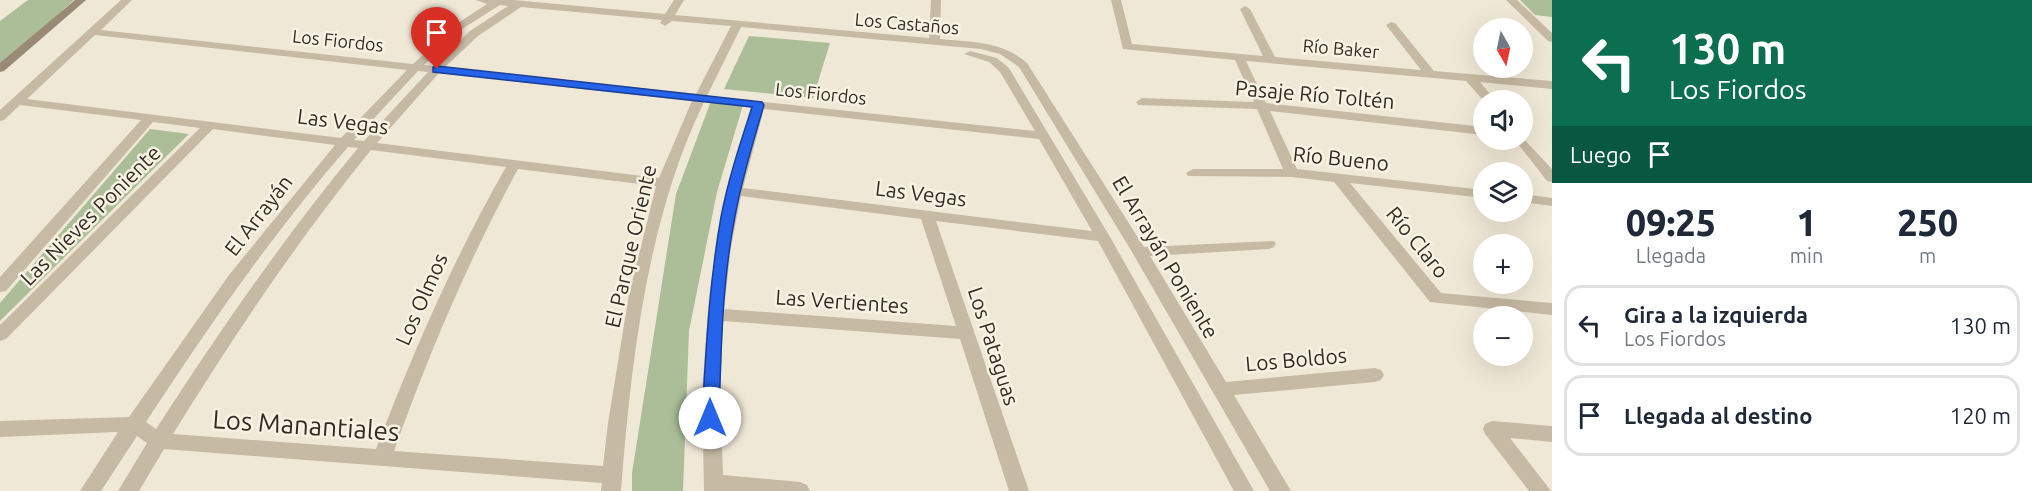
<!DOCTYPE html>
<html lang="es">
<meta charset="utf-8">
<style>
body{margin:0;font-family:Ubuntu,sans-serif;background:#f2f2f3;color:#1f2937;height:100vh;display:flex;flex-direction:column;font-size:22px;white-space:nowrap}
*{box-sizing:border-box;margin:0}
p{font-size:20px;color:#747a83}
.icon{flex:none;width:33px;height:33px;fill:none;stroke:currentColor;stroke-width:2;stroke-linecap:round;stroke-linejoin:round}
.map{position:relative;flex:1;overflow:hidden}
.side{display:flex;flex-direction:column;background:#fff;width:480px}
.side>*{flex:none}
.banner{background:#0b6e4f;color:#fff;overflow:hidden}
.needle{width:39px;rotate:171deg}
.tools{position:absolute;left:1473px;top:18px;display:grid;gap:12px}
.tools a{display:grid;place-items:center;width:60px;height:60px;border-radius:50%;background:#fff;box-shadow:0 6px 24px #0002;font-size:30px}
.pin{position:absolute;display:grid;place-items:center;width:51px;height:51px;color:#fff;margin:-62px -26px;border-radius:50% 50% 50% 0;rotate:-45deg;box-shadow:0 0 6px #0007}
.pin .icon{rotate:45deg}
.me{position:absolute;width:66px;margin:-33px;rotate:0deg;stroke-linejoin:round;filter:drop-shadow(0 0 4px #0008)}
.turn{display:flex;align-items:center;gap:21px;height:126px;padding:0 18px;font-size:27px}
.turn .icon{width:78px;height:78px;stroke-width:2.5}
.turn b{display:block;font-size:42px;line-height:51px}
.then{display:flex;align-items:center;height:57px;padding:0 18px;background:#0003;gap:12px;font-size:22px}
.eta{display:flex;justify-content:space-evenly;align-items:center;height:102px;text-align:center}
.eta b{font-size:36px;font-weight:800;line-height:42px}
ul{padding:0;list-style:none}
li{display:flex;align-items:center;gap:18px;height:81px;margin:0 12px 9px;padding:0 6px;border:3px solid #e0e1e3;border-radius:18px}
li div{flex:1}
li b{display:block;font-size:22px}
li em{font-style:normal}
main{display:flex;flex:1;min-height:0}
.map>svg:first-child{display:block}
</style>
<main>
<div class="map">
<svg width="1552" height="491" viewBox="0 0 1552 491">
<rect width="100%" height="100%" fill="#f0e8d7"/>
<g fill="#abbe98">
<polygon points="28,0 74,0 0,67 0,21"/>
<polygon points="1520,0 1552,0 1552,17 1535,15"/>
<polygon points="749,36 830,43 813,98 724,89"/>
<polygon points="711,101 743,105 717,192 689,331 683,491 632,491 632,473 676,194"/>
<polygon points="150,129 189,134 0,321 0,303"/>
</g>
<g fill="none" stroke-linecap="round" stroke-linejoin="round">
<g fill="#c7baa4" fill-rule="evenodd">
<path d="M121,0H132L101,30L413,64L455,25L487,4L476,0H514L665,14L674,0H684L675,15L929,38L931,0H941L940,39C971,42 1002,41 1027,63L1144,247L1274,241L1276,244L1274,247L1269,249L1150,256L1226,382L1375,368L1381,370L1384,375L1381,380L1375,382L1234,395L1291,491H1270L1132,252L1019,67L1000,54L981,49L741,27L707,96L1035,131L1000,72L989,62L964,54L970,51L997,58L1009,68L1110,237L1254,491H1234L1098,241L936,221L1029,491H1009L960,339L723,321L720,393L723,475L800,482L807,485L810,491H704L702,393L709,296L726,191L752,108L704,102C647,219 631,362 621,491H601L602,483L164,449L139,491H118L147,443L137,436L101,491H80L118,432L0,437V421L129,417L229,275L335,145L213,129L6,339L0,341V325L200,128L153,122L6,291L0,292V277L141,120L20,105L4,120L0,121V110ZM500,5L508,6L470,31L433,66L424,65L462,29ZM521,7L662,20L660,23L665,26L672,21L731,26L696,94L445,67L478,36ZM95,35L407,70L341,138L27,99ZM418,71L428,72L364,141L354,140ZM439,73L692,101L659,178L377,143ZM764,109L1039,139L1092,231L743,188ZM348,147L358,148C284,237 219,332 156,429L146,422C208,327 273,233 348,147ZM371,150L506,167C454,258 413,352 376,449L173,434C234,335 298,240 371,150ZM518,169L656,186L629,294L608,423L603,466L394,451C429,353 469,259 518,169ZM741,196L921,219L956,326L724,309L731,247Z"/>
<polygon points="1111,0 1121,0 1132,44 1263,56 1240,9 1245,6 1250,9 1275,57 1421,70 1386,25 1391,22 1395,23 1434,71 1552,81 1552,89 1480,82 1495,100 1484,101 1466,81 1246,61 1266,103 1484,127 1484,135 1270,111 1297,169 1484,190 1484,198 1350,183 1441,293 1552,303 1552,315 1430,302 1334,182 1292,177 1188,176 1186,173 1193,169 1283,169 1257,109 1138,105 1136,102 1142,98 1254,102 1235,60 1123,49"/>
<polygon points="1506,0 1517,0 1552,33 1552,42 1548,41"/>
<polygon points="1522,137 1552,169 1552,182 1547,181 1515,140 1522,140"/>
<polygon points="1522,194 1552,198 1552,206 1522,202"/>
<polygon points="1492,421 1552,426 1552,442 1510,438 1551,491 1529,491 1485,434 1483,429 1485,424"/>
</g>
<polygon fill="#9a8975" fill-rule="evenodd" points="75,0 86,0 4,71 0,72 0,63"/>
</g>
<path fill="#2563eb" stroke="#184099" stroke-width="1.5" d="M437,66L762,102L764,105C753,142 742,178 735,216C722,282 721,350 719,418L716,423L710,425L704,423L702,418C706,351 709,284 721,217C728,180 740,144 752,107L433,72V67Z"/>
<g text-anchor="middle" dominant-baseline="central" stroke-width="5" stroke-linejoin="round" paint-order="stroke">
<g font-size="18" fill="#322c25" stroke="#f8f2e3">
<text transform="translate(907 23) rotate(5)">Los Castaños</text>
<text transform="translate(338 40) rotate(6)">Los Fiordos</text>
<text transform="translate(1341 48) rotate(5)">Río Baker</text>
<text transform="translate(821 93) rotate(6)">Los Fiordos</text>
</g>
<g font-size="21" fill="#322c25" stroke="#f8f2e3">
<text transform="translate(1315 94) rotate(5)">Pasaje Río Toltén</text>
<text transform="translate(343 121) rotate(7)">Las Vegas</text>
<text transform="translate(1341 158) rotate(6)">Río Bueno</text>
<text transform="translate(921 193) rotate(7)">Las Vegas</text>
<text transform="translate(90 215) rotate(-45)">Las Nieves Poniente</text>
<text transform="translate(258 215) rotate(-52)">El Arrayán</text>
<text transform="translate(1418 242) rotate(51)">Río Claro</text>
<text transform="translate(630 246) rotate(-77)">El Parque Oriente</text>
<text transform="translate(1166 257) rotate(59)">El Arrayán Poniente</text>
<text transform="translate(421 299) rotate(-66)">Los Olmos</text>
<text transform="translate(842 301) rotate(4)">Las Vertientes</text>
<text transform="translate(994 346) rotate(72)">Los Pataguas</text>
<text transform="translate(1296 359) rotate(-5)">Los Boldos</text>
</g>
<g font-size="26" fill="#322c25" stroke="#f8f2e3">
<text transform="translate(306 425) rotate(4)">Los Manantiales</text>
</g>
</g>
</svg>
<div class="tools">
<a><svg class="needle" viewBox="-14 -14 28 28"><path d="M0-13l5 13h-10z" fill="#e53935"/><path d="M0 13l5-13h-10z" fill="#747a83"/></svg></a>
<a><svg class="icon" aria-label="sound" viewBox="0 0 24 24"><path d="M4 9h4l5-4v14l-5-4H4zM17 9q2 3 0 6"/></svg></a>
<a><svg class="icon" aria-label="layers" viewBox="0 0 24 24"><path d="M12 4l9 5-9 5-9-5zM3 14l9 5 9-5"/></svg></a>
<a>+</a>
<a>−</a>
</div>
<div class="pin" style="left:437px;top:69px;background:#d93025"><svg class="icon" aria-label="arrive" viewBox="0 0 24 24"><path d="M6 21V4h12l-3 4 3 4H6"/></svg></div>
<svg class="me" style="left:710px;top:418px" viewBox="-20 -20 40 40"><circle r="19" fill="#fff"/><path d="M0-13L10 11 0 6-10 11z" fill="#2563eb"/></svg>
</div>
<section class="side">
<div class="banner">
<div class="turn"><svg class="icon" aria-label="left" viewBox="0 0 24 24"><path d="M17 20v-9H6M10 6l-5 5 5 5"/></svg><div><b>130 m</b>Los Fiordos</div></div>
<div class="then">Luego<svg class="icon" aria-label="arrive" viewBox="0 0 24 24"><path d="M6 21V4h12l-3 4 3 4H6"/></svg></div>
</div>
<div class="eta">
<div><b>09:25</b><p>Llegada</p></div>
<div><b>1</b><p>min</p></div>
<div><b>250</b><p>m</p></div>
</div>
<ul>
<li><svg class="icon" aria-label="left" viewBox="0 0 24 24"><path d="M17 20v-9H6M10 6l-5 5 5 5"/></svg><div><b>Gira a la izquierda</b><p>Los Fiordos</p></div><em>130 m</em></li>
<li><svg class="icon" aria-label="arrive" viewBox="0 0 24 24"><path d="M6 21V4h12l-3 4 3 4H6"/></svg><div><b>Llegada al destino</b></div><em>120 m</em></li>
</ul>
</section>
</main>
